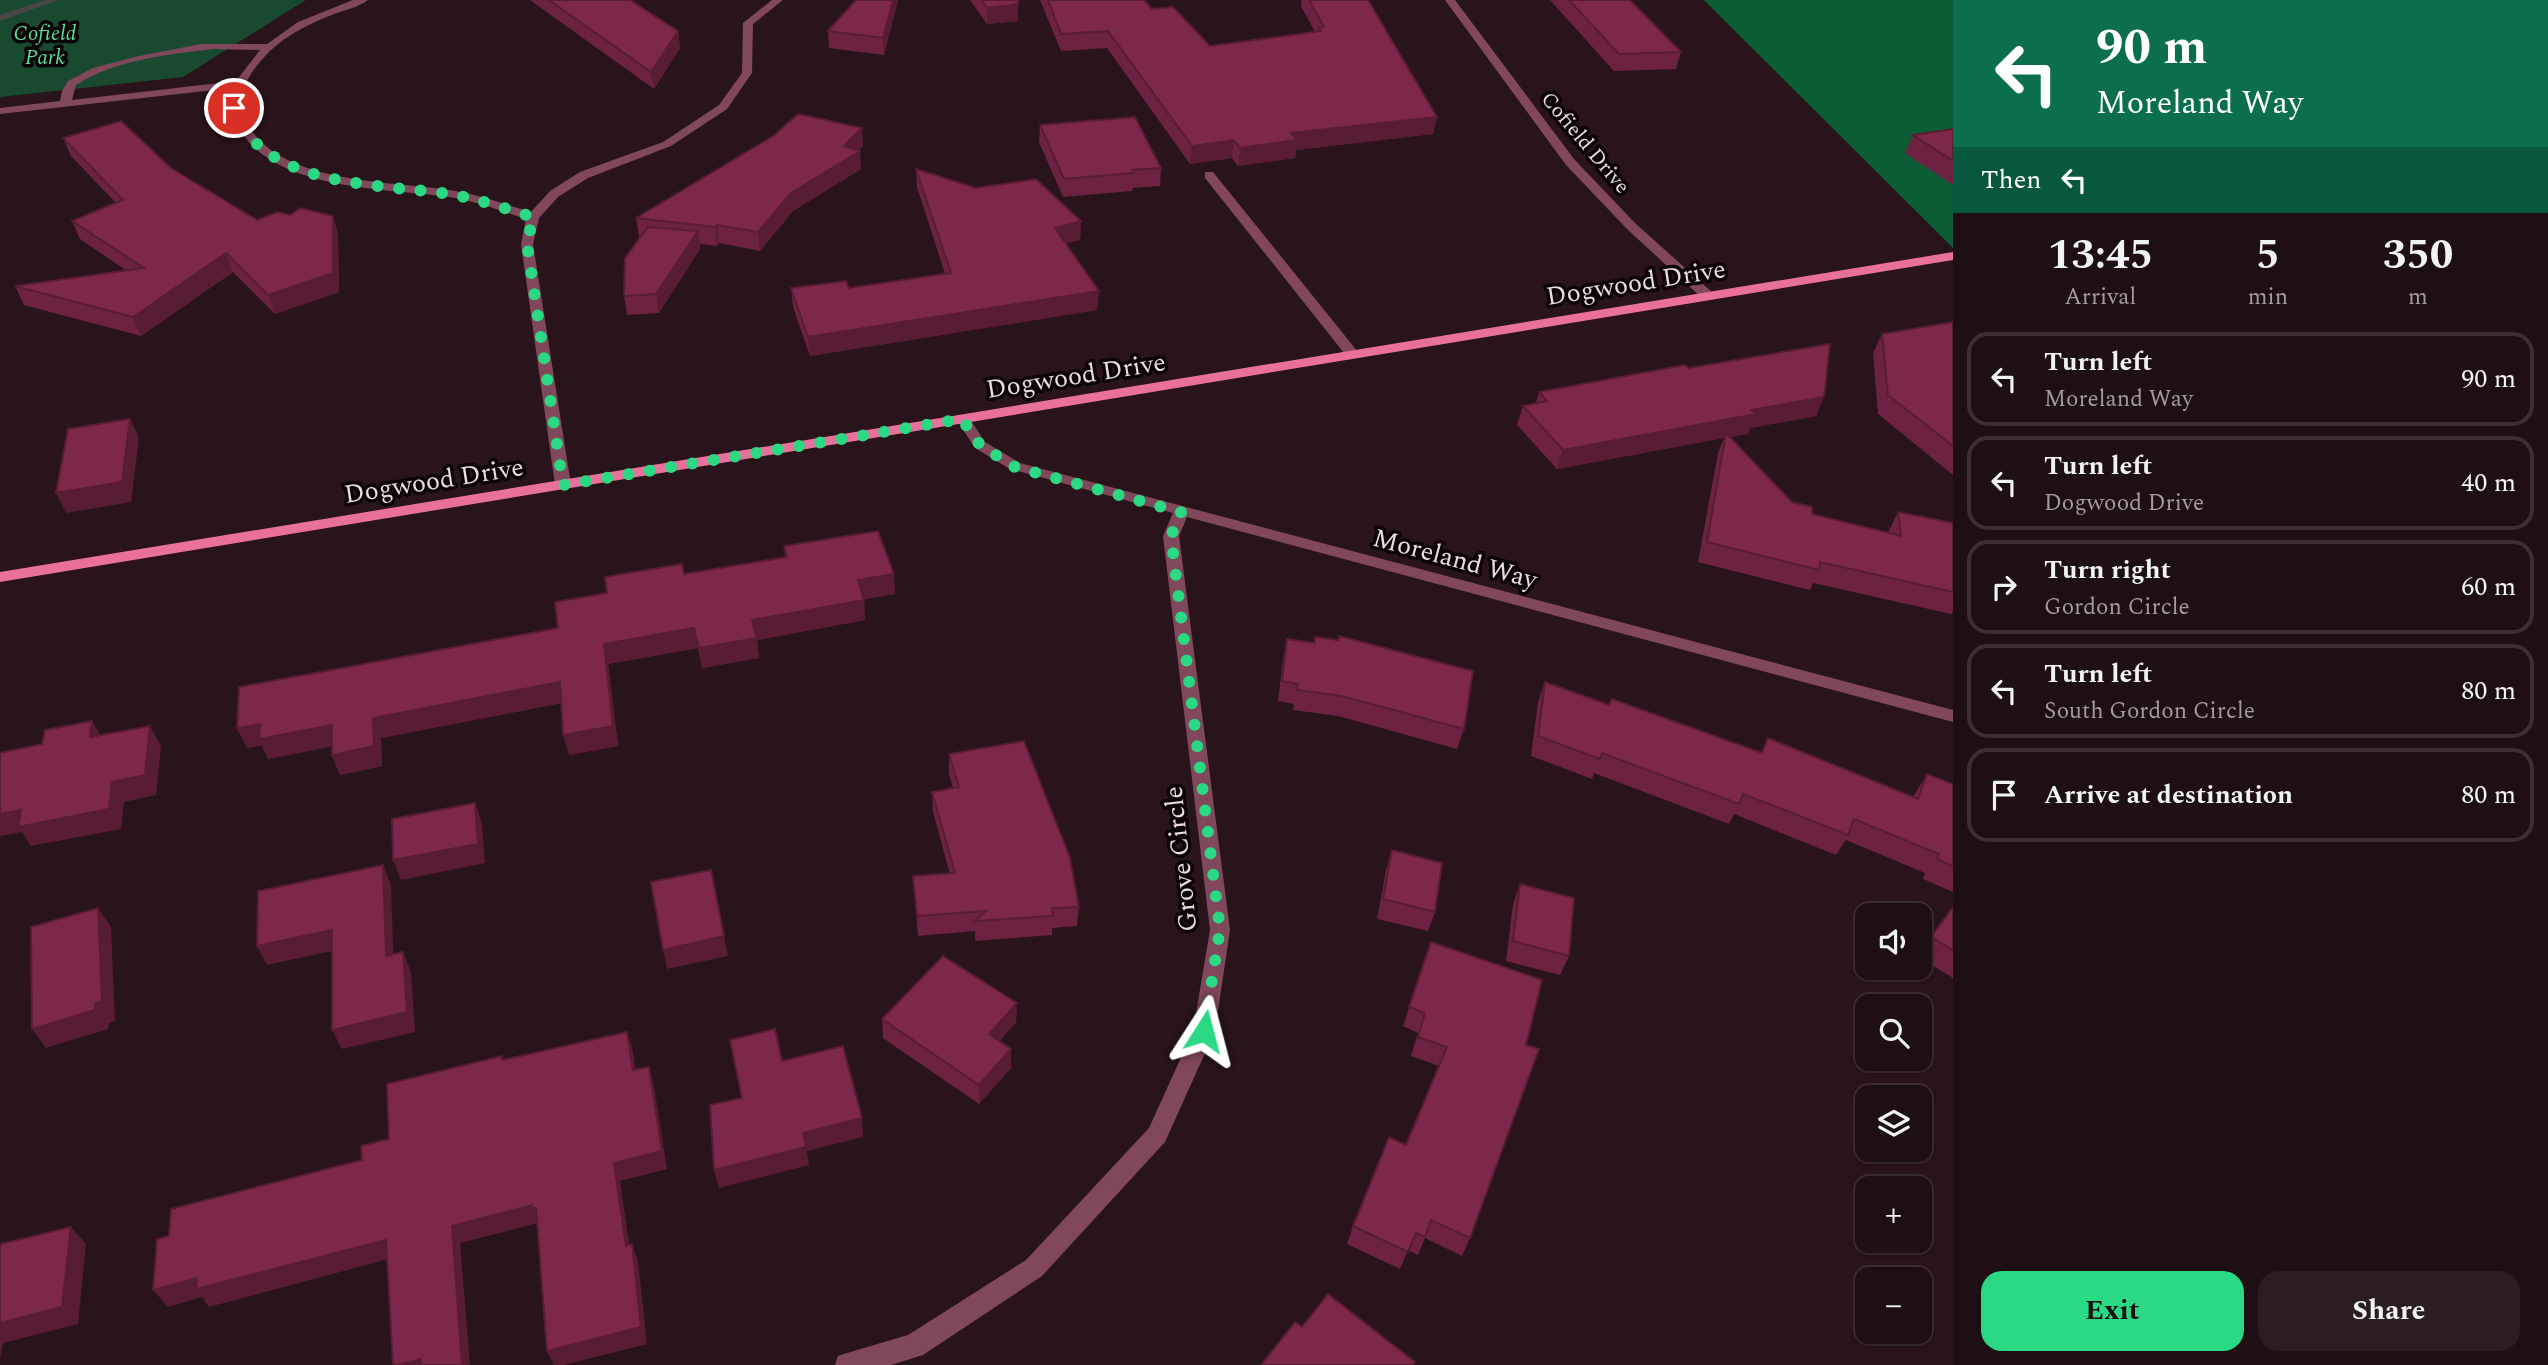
<!DOCTYPE html>
<meta charset="utf-8">
<style>
body{margin:0;font-family:Spectral,serif;background:#2b1d22;color:#f1f3f6;height:100vh;display:flex;flex-direction:column;font-size:26px;white-space:nowrap}
*{box-sizing:border-box;margin:0}
p{font-size:23px;color:#a19ca0}
.icon{flex:none;width:38px;height:38px;fill:none;stroke:currentColor;stroke-width:2;stroke-linecap:round;stroke-linejoin:round}
.map{position:relative;flex:1;overflow:hidden}
.drawer{display:flex;flex-direction:column;background:#1e0f14;width:595px}
.drawer>*{flex:none}
.hud{background:#0b6e4f;color:#fff;overflow:hidden}
.controls{position:absolute;left:1855px;top:903px;display:grid;gap:14px}
.controls a{display:grid;place-items:center;width:77px;height:77px;border-radius:14px;background:#1e0f14;box-shadow:0 2px 5px #0004,0 0 0 2px #3c2f34;font-size:35px}
.pin{position:absolute;display:grid;place-items:center;width:60px;height:60px;color:#fff;margin:-30px;border:4px solid #fff;border-radius:50%;box-shadow:0 2px 7px #0007}
.me{position:absolute;width:77px;margin:-38px;rotate:9deg;stroke-linejoin:round;filter:drop-shadow(0 0 5px #0008)}
.turn{display:flex;align-items:center;gap:24px;height:147px;padding:0 28px;font-size:32px}
.turn .icon{width:91px;height:91px;stroke-width:2.5}
.turn b{display:block;font-size:49px;line-height:60px}
.then{display:flex;align-items:center;height:66px;padding:0 28px;background:#0003;gap:14px;font-size:26px}
.eta{display:flex;justify-content:space-evenly;align-items:center;height:119px;text-align:center}
.eta b{font-size:42px;font-weight:700;line-height:49px}
.button{display:flex;gap:14px;margin-top:auto;padding:14px 28px}
.button a{flex:1;height:80px;border-radius:21px;background:#2bd884;color:#111;font-size:28px;font-weight:700;line-height:80px;text-align:center}
.button a+a{background:#2b1d22;color:#f1f3f6}
ul{padding:0;list-style:none}
li{display:flex;align-items:center;gap:21px;height:94px;margin:0 14px 10px;padding:0 14px;border:4px solid #3c2f34;border-radius:21px}
li div{flex:1}
li b{display:block;font-size:26px}
li em{font-style:normal}
main{display:flex;flex:1;min-height:0}
.map>svg:first-child{display:block}
</style>
<main>
<div class="map">
<svg width="1953" height="1365" viewBox="0 0 1953 1365">
<rect width="100%" height="100%" fill="#28141a"/>
<polygon fill="#19492e" points="0,0 306,0 183,77 0,97"/>
<polygon fill="#0c5d36" points="1704,0 1953,0 1953,248"/>
<g fill="none" stroke-linecap="round" stroke-linejoin="round">
<polygon fill="#484745" fill-rule="evenodd" points="45,0 59,0 0,21 0,15"/>
<g fill="#81475a" fill-rule="evenodd">
<path d="M353,0H368C359,7 345,10 334,14C311,23 288,34 270,51C249,72 232,97 248,125C282,184 389,181 449,190C477,194 504,204 531,212L550,191L580,172L663,142L719,105L742,73L743,23L772,0H783L753,24L752,73L727,109L671,146L588,178L558,197L539,218L533,244L571,485L568,488H558L555,485L521,244L526,219C501,211 476,201 449,197C387,188 274,191 239,128C231,114 228,104 232,88L0,114V108L60,101L62,91L68,81L93,68L139,56L201,44H267L298,22ZM214,49L260,50L236,81L72,100L76,85C114,60 170,54 214,49Z"/>
<polygon points="1445,0 1455,0 1574,159 1635,223 1713,293 1713,299 1703,299 1627,229 1566,165"/>
<polygon points="1205,172 1213,172 1358,352 1358,358 1348,358 1205,178"/>
<polygon points="963,415 968,416 985,442 1020,463 1953,710 1953,722 1187,517 1179,536 1230,930 1215,1031 1165,1142 1042,1276 923,1355 891,1365 835,1365 838,1356 847,1353 908,1335 1026,1260 1149,1128 1193,1031 1210,930 1163,536 1173,513 1010,469 975,448 956,419"/>
</g>
<polygon fill="#e8709a" fill-rule="evenodd" points="1953,252 1953,260 0,582 0,572"/>
</g>
<g fill="#6c2240">
<polygon points="530,0 630,0 678,31 680,48 654,89"/>
<polygon points="856,0 898,0 884,55 829,48 828,31"/>
<polygon points="970,0 1018,0 1018,21 987,24"/>
<polygon points="1040,0 1144,0 1152,9 1210,46 1315,32 1301,6 1302,0 1368,0 1437,117 1433,134 1296,150 1295,158 1238,166 1232,158 1190,164 1107,48 1061,51"/>
<polygon points="1550,0 1630,0 1681,52 1676,69 1614,71"/>
<polygon points="1040,125 1161,168 1160,186 1133,188 1132,191 1063,197 1039,142"/>
<polygon points="862,128 863,146 859,150 861,169 793,211 760,251 719,243 717,246 700,244 700,249 659,313 627,315 624,296 640,237 639,237 636,218"/>
<polygon points="1953,129 1953,185 1905,153 1913,135"/>
<polygon points="63,138 171,168 257,220 290,215 333,216 338,234 339,292 275,314 233,272 141,336 24,305 15,286 127,271 80,239 72,221 116,203 71,156"/>
<polygon points="916,169 1081,221 1080,240 1066,243 1099,291 1097,310 810,356 793,307 791,288 849,288 945,274 917,187"/>
<polygon points="1953,322 1953,475 1878,414 1873,353 1882,334"/>
<polygon points="1689,368 1824,397 1816,416 1750,428 1748,434 1730,437 1792,502 1812,514 1888,533 1898,512 1953,523 1953,611 1951,614 1813,583 1810,590 1698,562 1718,453 1724,438 1557,469 1517,425 1523,406 1536,403 1539,392"/>
<polygon points="784,546 895,594 864,599 865,620 757,640 759,658 702,668 698,648 608,664 618,746 569,755 562,703 381,738 382,766 340,775 332,755 332,746 268,759 262,745 247,748 558,628 607,593 684,574 785,557"/>
<polygon points="1339,636 1464,729 1457,749 1338,716 1293,710 1294,704 1278,701 1283,659 1287,639 1314,643 1315,637 1338,640"/>
<polygon points="1545,682 1609,705 1761,753 1768,738 1913,797 1927,774 1953,784 1953,892 1923,879 1925,873 1846,840 1836,855 1734,814 1729,824 1594,773 1592,779 1531,756 1538,702"/>
<polygon points="949,754 1079,907 1077,926 1052,928 1052,935 975,941 975,931 918,936 913,876 950,874 933,812 932,792 953,788 949,774"/>
<polygon points="1392,850 1435,912 1428,931 1377,919 1386,870"/>
<polygon points="1520,884 1569,956 1560,975 1506,961 1513,904"/>
<polygon points="1953,907 1953,978 1920,958 1920,953"/>
<polygon points="1431,942 1542,980 1470,1238 1462,1256 1425,1238 1418,1255 1408,1250 1400,1269 1347,1244 1353,1226 1406,1145 1439,1066 1411,1056 1418,1033 1403,1026"/>
<polygon points="1017,1003 1016,1022 999,1041 1011,1049 1011,1068 979,1104 883,1038 882,1019"/>
</g>
<g fill="#581c34">
<polygon points="893,0 898,0 884,55 883,38"/>
<polygon points="1018,4 1018,21 987,24 987,8"/>
<polygon points="678,31 680,48 654,89 651,72"/>
<polygon points="1437,117 1433,134 1296,150 1295,158 1238,166 1240,148 1291,133"/>
<polygon points="862,128 863,146 854,155 860,151 861,169 793,211 760,251 758,232 791,193"/>
<polygon points="1234,140 1232,158 1190,164 1192,146"/>
<polygon points="333,216 338,234 339,292 275,314 268,295"/>
<polygon points="1081,221 1080,240 1054,246 1055,228"/>
<polygon points="717,225 719,243 717,246 715,227"/>
<polygon points="698,231 700,249 659,313 656,294"/>
<polygon points="226,253 233,272 141,336 133,317"/>
<polygon points="1099,291 1097,310 810,356 808,337"/>
<polygon points="1824,397 1816,416 1750,428 1748,434 1725,438 1726,433 1724,438 1557,469 1563,450 1751,410"/>
<polygon points="130,419 139,438 131,502 66,513 56,493"/>
<polygon points="894,574 895,594 859,600 858,580"/>
<polygon points="864,600 865,620 757,640 759,658 702,668 699,648 752,620"/>
<polygon points="694,628 698,648 608,664 618,746 569,755 563,735 604,644"/>
<polygon points="560,682 566,702 381,738 382,766 340,775 332,755 373,718"/>
<polygon points="92,721 104,741 90,737"/>
<polygon points="260,724 332,725 340,745 268,759 262,745 247,748 237,728"/>
<polygon points="150,726 161,746 156,795 124,802 121,829 31,846 22,832 0,836 0,814 21,810 112,782"/>
<polygon points="475,803 482,823 485,863 401,880 393,860"/>
<polygon points="383,865 391,885 394,976 386,956"/>
<polygon points="98,908 111,927 115,1021 109,1023 108,1029 46,1048 32,1029"/>
<polygon points="332,930 341,949 267,965 257,946"/>
<polygon points="724,936 728,956 667,969 663,950"/>
<polygon points="403,952 411,972 415,1032 342,1049 332,1030"/>
<polygon points="1017,1003 1016,1022 989,1053 989,1034"/>
<polygon points="627,1032 633,1051 638,1089 633,1070"/>
<polygon points="1011,1049 1011,1068 979,1104 979,1085"/>
<polygon points="649,1067 654,1086 667,1169 620,1181 632,1263 626,1246 614,1163"/>
<polygon points="862,1118 863,1137 807,1151 809,1165 719,1188 714,1170 803,1133"/>
<polygon points="532,1205 536,1208 538,1223 460,1243 470,1365 462,1365 452,1226"/>
<polygon points="71,1227 86,1244 78,1324 3,1343 0,1359 0,1323"/>
<polygon points="386,1240 396,1257 209,1307 202,1297 168,1307 153,1290 197,1278"/>
<polygon points="632,1244 638,1262 647,1344 563,1365 554,1365 547,1351"/>
<polygon points="421,1359 424,1365 397,1365"/>
</g>
<g fill="#7d284a" stroke="#581c34" stroke-width="2">
<polygon points="549,0 630,0 678,31 651,72"/>
<polygon points="856,0 893,0 883,38 828,31"/>
<polygon points="982,0 1018,0 1018,4 987,8"/>
<polygon points="1048,0 1144,0 1152,9 1173,7 1210,46 1321,31 1319,27 1324,27 1309,0 1368,0 1437,117 1291,133 1297,140 1240,148 1234,140 1192,146 1108,31 1061,34"/>
<polygon points="1569,0 1630,0 1681,52 1619,54"/>
<polygon points="798,114 862,128 844,146 860,151 791,193 758,232 717,225 715,227 636,218 773,136"/>
<polygon points="1135,117 1161,168 1132,170 1134,173 1064,179 1040,125"/>
<polygon points="121,121 171,168 257,220 278,212 290,215 301,208 333,216 333,273 268,295 226,253 133,317 15,286 144,268 72,221 123,200 63,138"/>
<polygon points="1953,129 1953,161 1913,135"/>
<polygon points="916,169 976,188 1036,179 1081,221 1055,228 1099,291 808,337 791,288 846,281 849,288 951,273"/>
<polygon points="648,227 698,231 656,294 624,296 625,258"/>
<polygon points="1953,322 1953,446 1888,395 1882,334"/>
<polygon points="1830,344 1824,397 1751,410 1756,414 1563,450 1523,406 1547,401 1539,392 1685,365 1689,368"/>
<polygon points="130,419 122,482 56,493 68,429"/>
<polygon points="1726,433 1792,502 1812,507 1812,514 1901,536 1898,512 1953,523 1953,592 1820,562 1819,570 1707,542"/>
<polygon points="878,531 894,574 858,580 864,600 752,620 757,638 699,648 694,628 604,644 613,726 563,735 560,682 373,718 374,746 332,755 332,725 259,739 260,724 237,728 239,687 558,628 555,602 607,593 605,577 682,564 684,574 787,557 784,546"/>
<polygon points="1339,636 1473,671 1464,729 1342,696 1297,690 1298,684 1282,681 1287,639 1315,643 1315,637 1339,640"/>
<polygon points="1545,682 1609,705 1612,699 1762,753 1768,738 1918,799 1927,774 1953,784 1953,866 1937,859 1939,854 1854,819 1848,835 1743,794 1739,804 1602,753 1600,759 1538,736"/>
<polygon points="92,721 90,737 150,726 145,775 112,782 109,809 18,827 21,810 0,814 0,753 42,744 45,730"/>
<polygon points="1024,741 1070,858 1079,907 1052,908 1053,916 975,921 986,911 917,916 913,876 955,873 932,792 959,787 949,754"/>
<polygon points="475,803 478,844 393,860 392,819"/>
<polygon points="1392,850 1442,863 1435,912 1383,899"/>
<polygon points="383,865 386,956 403,952 407,1012 332,1030 332,930 257,946 258,891"/>
<polygon points="711,870 724,936 663,950 651,882"/>
<polygon points="1520,884 1574,898 1569,956 1513,941"/>
<polygon points="1953,907 1953,950 1931,937"/>
<polygon points="98,908 102,1001 95,1004 95,1010 32,1029 31,927"/>
<polygon points="1431,942 1542,980 1526,1045 1539,1049 1470,1238 1431,1220 1425,1237 1416,1233 1408,1252 1353,1226 1389,1137 1406,1145 1447,1047 1418,1037 1425,1013 1409,1007"/>
<polygon points="943,956 1017,1003 989,1034 1011,1049 979,1085 882,1019"/>
<polygon points="775,1029 782,1061 843,1046 862,1118 803,1133 806,1147 714,1170 710,1105 742,1098 730,1040"/>
<polygon points="627,1032 633,1070 649,1067 662,1151 614,1163 626,1246 632,1244 641,1327 547,1351 536,1208 532,1208 532,1205 452,1226 462,1365 421,1365 421,1359 397,1365 393,1365 386,1240 196,1289 197,1278 153,1290 157,1239 169,1236 171,1209 362,1160 361,1146 389,1139 387,1084 502,1056 502,1060"/>
<polygon points="71,1227 62,1307 0,1323 0,1244"/>
<polygon points="1328,1294 1415,1362 1413,1365 1261,1365 1295,1322 1302,1327"/>
</g>
<g fill="none" stroke-linecap="round" stroke-linejoin="round">
<path stroke="#2bd884" stroke-width="12" stroke-dasharray="0 21.6" d="M234,108C260,188 382,184 450,194C478,199 506,209 533,217L527,244L563,485L962,419L980,445L1015,467L1181,512L1171,536L1220,929L1204,1031"/>
</g>
<g text-anchor="middle" dominant-baseline="central" stroke-width="7" stroke-linejoin="round" paint-order="stroke">
<g font-size="21" font-style="italic" fill="#5fdc95" stroke="#0b0406">
<text x="45" y="34">Cofield<tspan x="45" dy="24">Park</tspan></text>
</g>
<g font-size="21" fill="#ecdce0" stroke="#0b0406">
<text transform="translate(1585 143) rotate(50)">Cofield Drive</text>
</g>
<g font-size="26" fill="#ecdce0" stroke="#0b0406">
<text transform="translate(1636 283) rotate(-9)">Dogwood Drive</text>
<text transform="translate(1076 376) rotate(-9)">Dogwood Drive</text>
<text transform="translate(434 481) rotate(-9)">Dogwood Drive</text>
<text transform="translate(1455 559) rotate(15)">Moreland Way</text>
<text transform="translate(1181 859) rotate(-96)">Grove Circle</text>
</g>
</g>
</svg>
<div class="controls">
<a><svg class="icon" aria-label="sound" viewBox="0 0 24 24"><path d="M4 9h4l5-4v14l-5-4H4zM17 9q2 3 0 6"/></svg></a>
<a><svg class="icon" aria-label="search" viewBox="0 0 24 24"><circle cx="10" cy="10" r="6"/><path d="M15 15l6 6"/></svg></a>
<a><svg class="icon" aria-label="layers" viewBox="0 0 24 24"><path d="M12 4l9 5-9 5-9-5zM3 14l9 5 9-5"/></svg></a>
<a>+</a>
<a>−</a>
</div>
<div class="pin" style="left:234px;top:108px;background:#d93025"><svg class="icon" aria-label="arrive" viewBox="0 0 24 24"><path d="M6 21V4h12l-3 4 3 4H6"/></svg></div>
<svg class="me" style="left:1204px;top:1031px" viewBox="-20 -20 40 40"><path d="M0-17L14 15 0 8-14 15z" fill="#2bd884" stroke="#fff" stroke-width="4"/></svg>
</div>
<section class="drawer">
<div class="hud">
<div class="turn"><svg class="icon" aria-label="left" viewBox="0 0 24 24"><path d="M17 20v-9H6M10 6l-5 5 5 5"/></svg><div><b>90 m</b>Moreland Way</div></div>
<div class="then">Then<svg class="icon" aria-label="left" viewBox="0 0 24 24"><path d="M17 20v-9H6M10 6l-5 5 5 5"/></svg></div>
</div>
<div class="eta">
<div><b>13:45</b><p>Arrival</p></div>
<div><b>5</b><p>min</p></div>
<div><b>350</b><p>m</p></div>
</div>
<ul>
<li><svg class="icon" aria-label="left" viewBox="0 0 24 24"><path d="M17 20v-9H6M10 6l-5 5 5 5"/></svg><div><b>Turn left</b><p>Moreland Way</p></div><em>90 m</em></li>
<li><svg class="icon" aria-label="left" viewBox="0 0 24 24"><path d="M17 20v-9H6M10 6l-5 5 5 5"/></svg><div><b>Turn left</b><p>Dogwood Drive</p></div><em>40 m</em></li>
<li><svg class="icon" aria-label="right" viewBox="0 0 24 24"><path d="M7 20v-9h11M14 6l5 5-5 5"/></svg><div><b>Turn right</b><p>Gordon Circle</p></div><em>60 m</em></li>
<li><svg class="icon" aria-label="left" viewBox="0 0 24 24"><path d="M17 20v-9H6M10 6l-5 5 5 5"/></svg><div><b>Turn left</b><p>South Gordon Circle</p></div><em>80 m</em></li>
<li><svg class="icon" aria-label="arrive" viewBox="0 0 24 24"><path d="M6 21V4h12l-3 4 3 4H6"/></svg><div><b>Arrive at destination</b></div><em>80 m</em></li>
</ul>
<div class="button"><a>Exit</a><a>Share</a></div>
</section>
</main>
